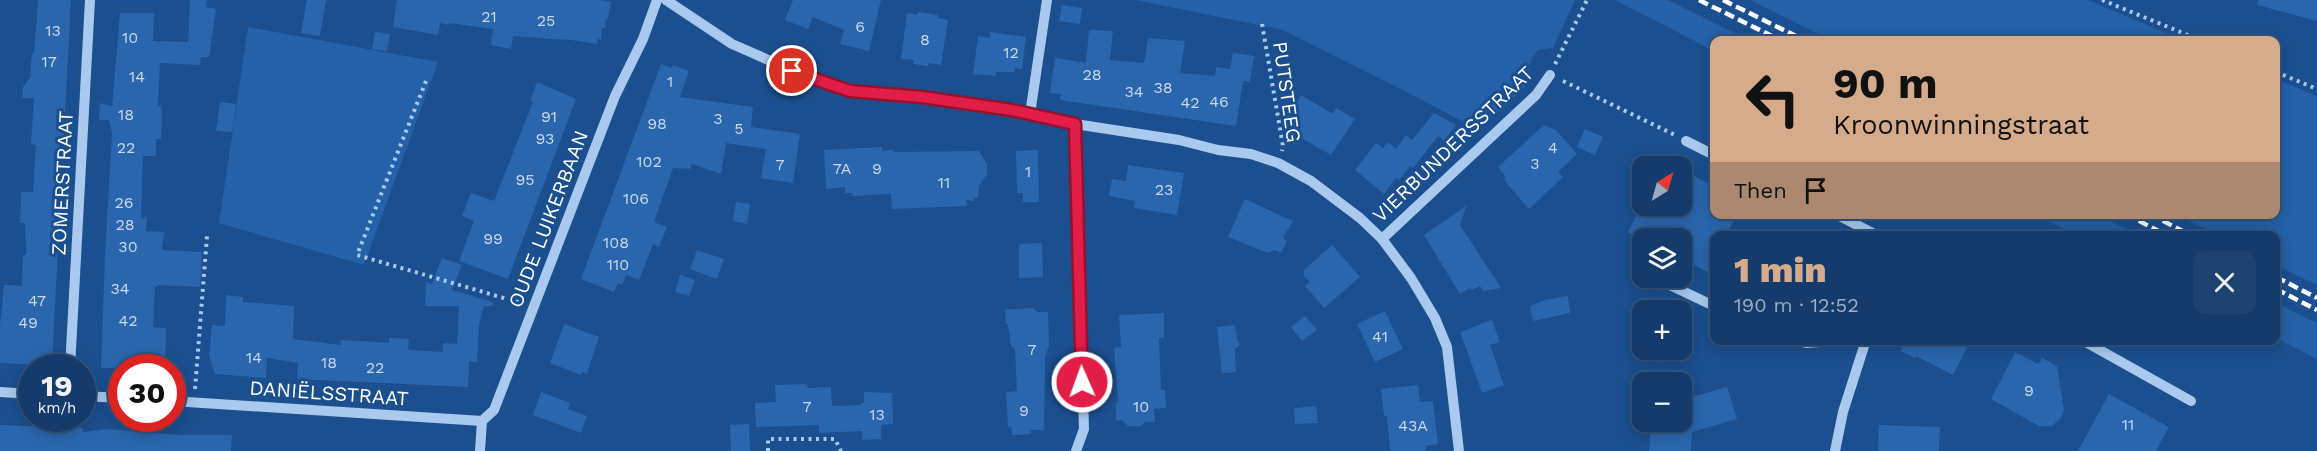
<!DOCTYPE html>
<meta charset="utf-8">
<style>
body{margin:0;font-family:"Work Sans",sans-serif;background:#1d4271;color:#f1f3f6;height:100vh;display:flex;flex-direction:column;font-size:22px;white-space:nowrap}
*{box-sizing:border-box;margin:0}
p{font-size:20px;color:#9dadc1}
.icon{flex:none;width:33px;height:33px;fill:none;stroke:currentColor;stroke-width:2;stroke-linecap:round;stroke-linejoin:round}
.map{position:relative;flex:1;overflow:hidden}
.sheet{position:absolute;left:1710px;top:231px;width:570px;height:114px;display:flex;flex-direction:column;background:#143b6b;border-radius:12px;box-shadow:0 3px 15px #0003,0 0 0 2px #33557e}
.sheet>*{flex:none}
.banner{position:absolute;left:1710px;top:36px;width:570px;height:183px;border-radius:12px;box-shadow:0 3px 15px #0003,0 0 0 2px #33557e;background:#d6ab8b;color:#111;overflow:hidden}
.needle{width:39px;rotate:37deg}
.buttons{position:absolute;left:1632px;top:156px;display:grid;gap:12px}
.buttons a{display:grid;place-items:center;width:60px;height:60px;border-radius:12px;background:#143b6b;box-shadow:0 3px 15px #0003,0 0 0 2px #33557e;font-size:30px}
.speed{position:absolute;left:18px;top:354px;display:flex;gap:12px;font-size:30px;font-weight:700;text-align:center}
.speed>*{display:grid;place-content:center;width:78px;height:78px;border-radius:50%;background:#143b6b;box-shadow:0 3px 15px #0003,0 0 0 2px #33557e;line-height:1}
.speed small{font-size:15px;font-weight:400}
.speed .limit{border:9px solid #d22;background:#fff;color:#111}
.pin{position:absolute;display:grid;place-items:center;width:51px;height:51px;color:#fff;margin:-26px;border:3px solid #fff;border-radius:50%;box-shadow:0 2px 6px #0007}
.me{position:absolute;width:66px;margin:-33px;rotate:358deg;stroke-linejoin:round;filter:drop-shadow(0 0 4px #0008)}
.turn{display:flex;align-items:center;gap:21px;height:126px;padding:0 24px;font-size:27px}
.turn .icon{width:78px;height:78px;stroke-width:2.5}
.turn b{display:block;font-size:42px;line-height:51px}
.then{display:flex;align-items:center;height:57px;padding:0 24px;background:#0003;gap:12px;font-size:22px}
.round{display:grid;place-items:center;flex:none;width:63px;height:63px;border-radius:12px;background:#1d4271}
.headline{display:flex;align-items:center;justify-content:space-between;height:102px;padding:0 24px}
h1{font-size:36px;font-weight:800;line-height:45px;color:#d6ab8b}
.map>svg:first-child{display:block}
</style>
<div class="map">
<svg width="2317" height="451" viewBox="0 0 2317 451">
<rect width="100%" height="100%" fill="#1b4f8f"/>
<g fill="#2461a8">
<path d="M1135,0H1575L1553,48L1538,50C1529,61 1528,68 1530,82L1479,130L1395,86L1283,30Z"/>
<polygon points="1615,0 1668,0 1749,40 1714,40 1714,51"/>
<polygon points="1750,0 2088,0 2183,40 1831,40"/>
<polygon points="248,27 438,62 364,265 219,223"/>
<polygon points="2276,79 2317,96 2317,285 2276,265 2276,236 2218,235 2176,215 2276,214"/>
<polygon points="2035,215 2097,215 2140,235 2076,235"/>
<polygon points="2276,303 2317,323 2317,369 2317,359 2276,338"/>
</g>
<g fill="#2a66ad">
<polygon points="38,0 71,0 52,363 47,368 42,368 40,365 0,363 0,325 4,285 22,286 23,255 26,255 25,223 20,223 21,192 33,192 36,145 31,144 34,98 22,98 23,87 32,75 30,75 32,53 34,53"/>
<polygon points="190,0 207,0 206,7 216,9 209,57 201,57 200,65 160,63 158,106 161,106 162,114 161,139 156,139 156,156 143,156 141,219 147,216 146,231 164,232 162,250 202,252 200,287 158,285 158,287 155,286 153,327 166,328 165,368 101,368 105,254 112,133 109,120 99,120 100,103 112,106 120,13 154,13 153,41 188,42"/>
<polygon points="307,0 326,0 320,36 301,33"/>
<polygon points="397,0 600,0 611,2 608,19 606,19 605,28 602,28 601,40 597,39 597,44 565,39 565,40 513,36 511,49 491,45 493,29 449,23 449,25 440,23 438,35 393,27"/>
<polygon points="793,0 881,0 869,51 840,44 844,30 813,17 808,29 785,20"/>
<polygon points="2258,0 2317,0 2317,21 2257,5"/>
<polygon points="1062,5 1082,8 1080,24 1059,21"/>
<polygon points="918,12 938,15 938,18 948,20 941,65 929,63 928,66 913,64 914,60 901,59 907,13 918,15"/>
<polygon points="1089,30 1113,31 1110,60 1144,63 1148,38 1185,41 1180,73 1215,76 1216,67 1230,69 1233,53 1254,56 1250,82 1243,81 1236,126 1060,100 1061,94 1050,93 1055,58 1086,63"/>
<polygon points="375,32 390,34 387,51 372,49"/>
<polygon points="990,32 1026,37 1022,69 1015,68 1014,72 996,72 996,76 973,74 978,36 990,38"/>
<polygon points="661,64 672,68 673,65 689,71 680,97 753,107 751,127 800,134 793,183 761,178 766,149 726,143 721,174 692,164 690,169 673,168 654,222 667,227 659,247 653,244 639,280 626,275 622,285 618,283 614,292 581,279"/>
<polygon points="537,82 576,99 508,279 459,261 474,221 462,216 471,193 494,201 533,102 530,101"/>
<polygon points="1301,95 1333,114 1336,108 1355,119 1331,155 1296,135 1298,131 1292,110"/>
<polygon points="220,102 236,104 232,132 216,131"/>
<polygon points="1434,113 1456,125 1444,141 1438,136 1413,168 1410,166 1399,180 1396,178 1384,194 1355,170 1376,143 1383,148 1388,142 1396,149 1406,135 1412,140"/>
<polygon points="1544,125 1556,130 1577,154 1558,172 1563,177 1529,209 1504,180 1506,177 1498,167"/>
<polygon points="1585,129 1603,137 1595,155 1577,147"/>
<polygon points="882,147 882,151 893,150 893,152 979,151 987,164 987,174 979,186 978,198 974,198 974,201 966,200 967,206 892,209 891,194 853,196 852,193 845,193 845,187 826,189 824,150"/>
<polygon points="1038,150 1039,202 1023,202 1023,193 1017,193 1016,151"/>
<polygon points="1128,165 1184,173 1177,215 1134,208 1135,201 1109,196 1112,179 1126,181"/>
<polygon points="1682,170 1714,186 1714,214 1737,214 1726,236 1714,236 1714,258 1708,272 1682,259 1682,238 1641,238 1628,232 1641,206 1682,206"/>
<polygon points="1245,199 1293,221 1283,238 1287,241 1281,253 1275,250 1268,253 1228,237"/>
<polygon points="736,202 750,204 747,224 733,221"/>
<polygon points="1466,206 1460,225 1501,288 1483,291 1480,286 1472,290 1470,288 1460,294 1424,235"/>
<polygon points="1042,243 1043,277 1019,278 1019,244"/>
<polygon points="1332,245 1360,277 1324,308 1305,286 1310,282 1304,276 1304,270"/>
<polygon points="697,250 724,259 717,279 690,269"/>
<polygon points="442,258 462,265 452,290 493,302 492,306 484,306 479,324 477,362 469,361 468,387 297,379 298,363 267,358 266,378 215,374 209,356 212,325 225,326 226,295 243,297 243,302 294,306 293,339 341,345 341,340 389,343 389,338 409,339 408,349 410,350 443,352 443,343 457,344 459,306 425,306 426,282 432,284"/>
<polygon points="680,275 695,280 689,296 675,292"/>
<polygon points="1568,296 1570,313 1533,321 1530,306 1545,300"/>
<polygon points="1033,308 1037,312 1048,312 1049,346 1045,356 1044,430 1031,430 1031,434 1012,435 1011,426 1008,427 1006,392 1017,391 1015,349 1011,346 1008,324 1006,324 1005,310"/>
<polygon points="1385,311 1403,349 1375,362 1357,324"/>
<polygon points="1164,313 1164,338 1159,338 1161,390 1165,390 1166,408 1154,409 1155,422 1145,422 1141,426 1128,426 1122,420 1116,421 1116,403 1118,402 1114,348 1121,347 1119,315"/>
<polygon points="1305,316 1317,330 1302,341 1291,327"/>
<polygon points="1492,320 1500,342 1490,345 1504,385 1482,393 1460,332"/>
<polygon points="564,324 599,337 587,374 582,372 581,375 550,363"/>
<polygon points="1235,325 1237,340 1240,345 1235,349 1236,372 1222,373 1217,327"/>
<polygon points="1888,340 1971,340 1953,375 1916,356 1915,358 1901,351 1902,348"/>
<polygon points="2015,352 2038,364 2042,358 2057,366 2064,410 2061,418 2052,426 2039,426 1991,399"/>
<polygon points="807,384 808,388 831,387 832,406 861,405 861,403 864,403 864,392 892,393 893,424 881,425 881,439 862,440 862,431 819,433 819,425 756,427 755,403 776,402 775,385"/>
<polygon points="1418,385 1420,402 1433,401 1438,444 1426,446 1426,451 1390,451 1387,416 1384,416 1381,389"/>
<polygon points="1727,387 1737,419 1692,432 1691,451 1649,451 1651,422 1682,422 1682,400"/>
<polygon points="541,392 570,403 568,409 587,416 581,433 533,415"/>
<polygon points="2109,394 2169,427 2156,451 2078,451"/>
<polygon points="1316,406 1318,423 1295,424 1294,408"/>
<polygon points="749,424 750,451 731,451 730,425"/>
<polygon points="0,425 83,428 83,432 108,429 179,435 232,435 231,451 0,451"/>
<polygon points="1879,425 1940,427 1939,451 1878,451"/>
</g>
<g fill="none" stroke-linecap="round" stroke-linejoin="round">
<g stroke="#a9c9ee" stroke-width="4" stroke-dasharray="3 4.5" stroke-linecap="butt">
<polyline points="2102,0 2200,40"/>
<polyline points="1262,24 1283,146 1282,151"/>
<polyline points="1555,64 1587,0"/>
<polyline points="2276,72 2317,89"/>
<polyline points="426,81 357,255 521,303"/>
<polyline points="1563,81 1675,135"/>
<polyline points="195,389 207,236"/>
<polyline points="768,451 768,439 835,439 841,451"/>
</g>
<g stroke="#a9c9ee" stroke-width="10">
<polyline points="666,0 732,44 807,77 850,91 922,97 1012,110 1075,124 1179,140 1218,150 1251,154 1278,163 1311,181 1360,218 1382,239 1411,278 1435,318 1447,347 1459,451"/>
<polyline points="1030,114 1047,0"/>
<polyline points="1075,124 1084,429 1076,451"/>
<polyline points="1686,141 1714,155"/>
<polyline points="1836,214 1878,236"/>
<polyline points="1382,239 1536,95 1550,75"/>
<polyline points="1642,271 1642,272"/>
<polyline points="1655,278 1714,306"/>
<polyline points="1793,340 1807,343 1846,340"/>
<polyline points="2082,340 2191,401"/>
<polyline points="70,368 90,0"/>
<polyline points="0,392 32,394"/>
<polyline points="82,396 122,398"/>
<polyline points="172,401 482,421"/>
<polyline points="480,451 482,421 494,410 615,96 643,39 657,0"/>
<polyline points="1835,451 1843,412 1866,340"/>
</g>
<g stroke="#fff" stroke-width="4.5" stroke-dasharray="10 4.5" stroke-linecap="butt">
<polyline points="1699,0 1780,40"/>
<polyline points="1723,0 1804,40"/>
<polyline points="2126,214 2168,236"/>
<polyline points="2150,214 2192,236"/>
<polyline points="2276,277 2317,298"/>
<polyline points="2276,289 2317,310"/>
</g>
</g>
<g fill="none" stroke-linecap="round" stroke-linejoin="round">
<defs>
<polyline id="route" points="792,71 850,91 922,97 1012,110 1075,124 1082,382"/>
</defs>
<use href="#route" stroke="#92132f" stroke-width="15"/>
<use href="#route" stroke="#e11d48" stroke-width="10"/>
</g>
<g text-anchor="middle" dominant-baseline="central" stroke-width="6" stroke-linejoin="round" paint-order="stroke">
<g font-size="16" fill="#cad9ea">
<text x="489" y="16">21</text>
<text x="546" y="20">25</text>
<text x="860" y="26">6</text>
<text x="53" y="30">13</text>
<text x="130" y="37">10</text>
<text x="925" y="39">8</text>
<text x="1011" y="52">12</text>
<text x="49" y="61">17</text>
<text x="1092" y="74">28</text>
<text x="137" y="76">14</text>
<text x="670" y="81">1</text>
<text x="1163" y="87">38</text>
<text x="1134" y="91">34</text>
<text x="1219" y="101">46</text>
<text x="1190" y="102">42</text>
<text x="126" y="114">18</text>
<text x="549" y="116">91</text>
<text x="718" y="118">3</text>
<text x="657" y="123">98</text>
<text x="739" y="128">5</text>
<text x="545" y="138">93</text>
<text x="126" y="147">22</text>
<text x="1553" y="147">4</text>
<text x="649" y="161">102</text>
<text x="1535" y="163">3</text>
<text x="780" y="164">7</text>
<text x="842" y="168">7A</text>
<text x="877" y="168">9</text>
<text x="1028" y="171">1</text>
<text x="525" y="179">95</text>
<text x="944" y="182">11</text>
<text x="1164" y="189">23</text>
<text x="636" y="198">106</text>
<text x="124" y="202">26</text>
<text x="125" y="224">28</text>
<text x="493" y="238">99</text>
<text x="616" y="242">108</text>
<text x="128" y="246">30</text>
<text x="618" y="264">110</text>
<text x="120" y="288">34</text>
<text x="37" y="300">47</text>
<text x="128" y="320">42</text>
<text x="28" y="322">49</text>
<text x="1380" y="336">41</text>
<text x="1032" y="349">7</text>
<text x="254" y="357">14</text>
<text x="329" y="362">18</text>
<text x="375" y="367">22</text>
<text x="2029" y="390">9</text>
<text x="807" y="406">7</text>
<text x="1141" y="406">10</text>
<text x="1024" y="410">9</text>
<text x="877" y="414">13</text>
<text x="2128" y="424">11</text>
<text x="1413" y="425">43A</text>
</g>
<g font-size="20" fill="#fff" stroke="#1b4f8f">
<text transform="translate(1287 92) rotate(82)">PUTSTEEG</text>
<text transform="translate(1453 144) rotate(-44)">VIERBUNDERSSTRAAT</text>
<text transform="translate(62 183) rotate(-87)">ZOMERSTRAAT</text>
<text transform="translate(548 219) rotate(-69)">OUDE LUIKERBAAN</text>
<text transform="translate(329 393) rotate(4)">DANIËLSSTRAAT</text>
</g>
</g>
</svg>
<div class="buttons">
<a><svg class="needle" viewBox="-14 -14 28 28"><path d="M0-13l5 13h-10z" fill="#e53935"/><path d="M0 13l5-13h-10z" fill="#9dadc1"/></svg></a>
<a><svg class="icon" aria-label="layers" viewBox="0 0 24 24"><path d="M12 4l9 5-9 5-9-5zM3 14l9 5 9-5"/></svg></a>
<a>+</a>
<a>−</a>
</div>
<div class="speed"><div>19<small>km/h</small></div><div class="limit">30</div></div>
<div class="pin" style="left:792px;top:71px;background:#d93025"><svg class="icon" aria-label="arrive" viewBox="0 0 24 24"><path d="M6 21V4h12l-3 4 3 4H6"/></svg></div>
<svg class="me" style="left:1082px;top:382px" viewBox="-20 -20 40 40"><circle r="17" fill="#e11d48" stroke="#fff" stroke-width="3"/><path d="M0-11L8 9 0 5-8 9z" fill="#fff"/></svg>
<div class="banner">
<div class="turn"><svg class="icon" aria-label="left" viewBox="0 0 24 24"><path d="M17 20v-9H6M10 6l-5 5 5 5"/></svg><div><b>90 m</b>Kroonwinningstraat</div></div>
<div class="then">Then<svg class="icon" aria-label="arrive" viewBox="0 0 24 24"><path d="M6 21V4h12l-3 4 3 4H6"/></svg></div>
</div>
<section class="sheet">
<div class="headline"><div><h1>1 min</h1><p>190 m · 12:52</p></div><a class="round"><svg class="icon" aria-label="close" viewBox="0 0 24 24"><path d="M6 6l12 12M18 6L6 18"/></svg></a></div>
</section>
</div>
